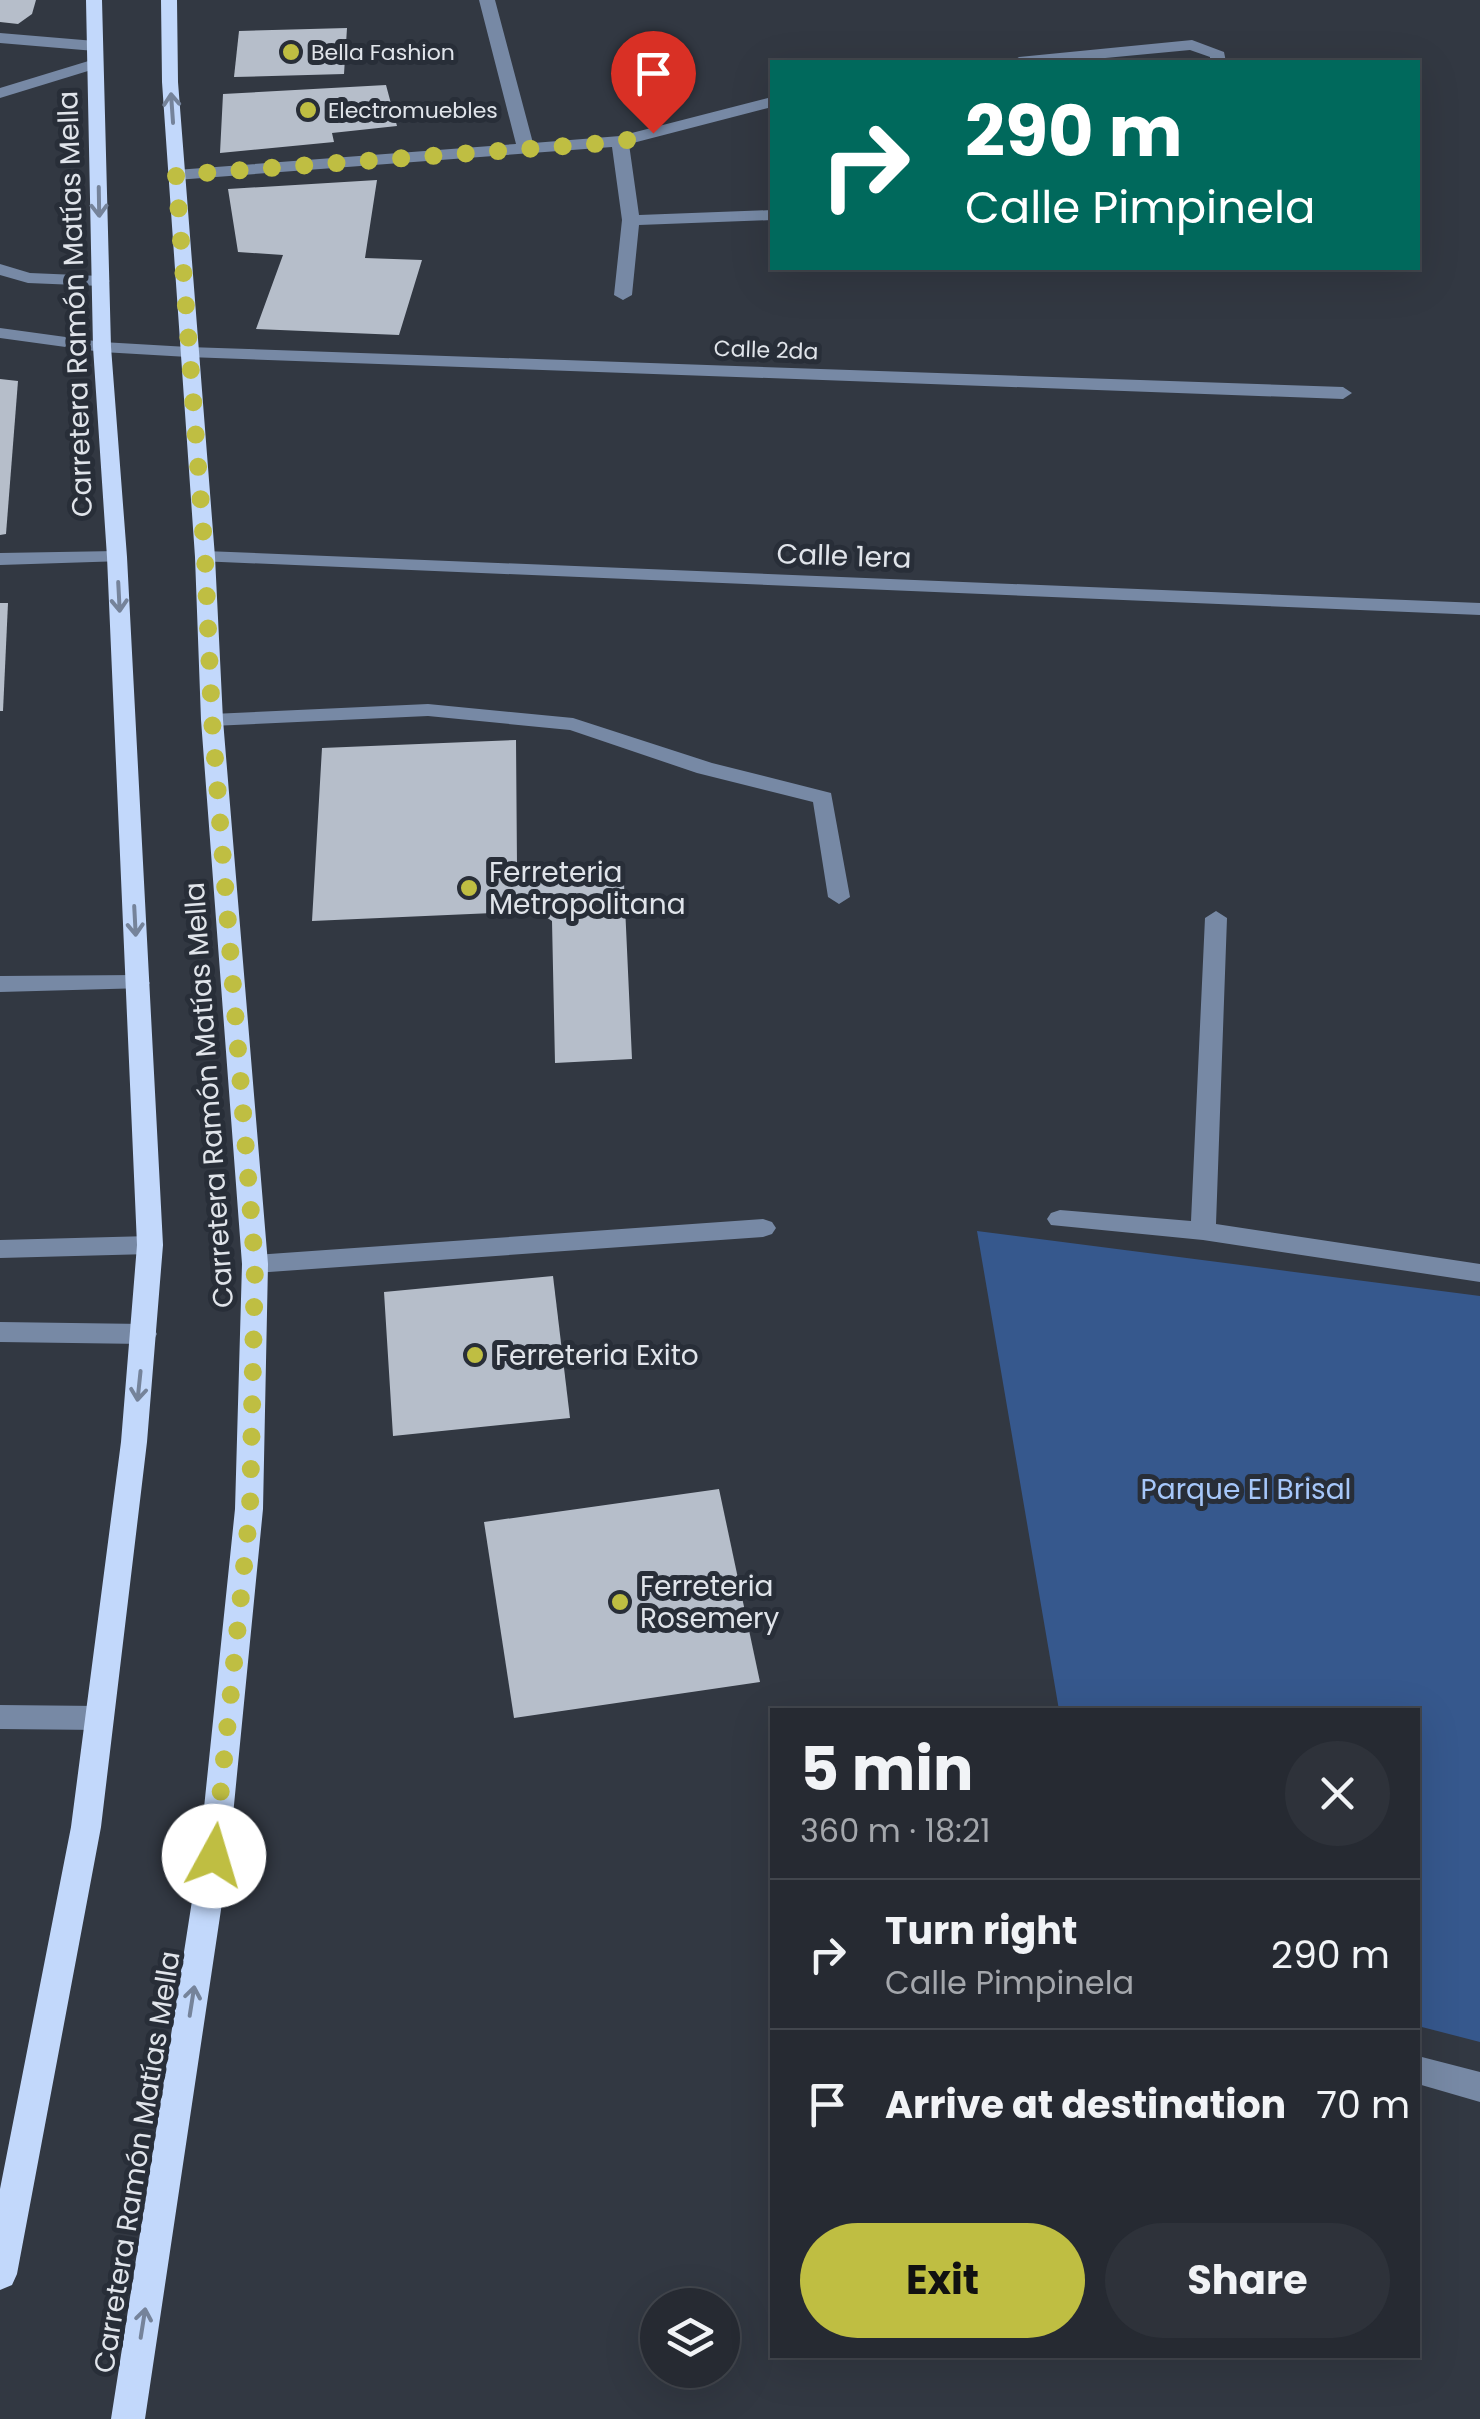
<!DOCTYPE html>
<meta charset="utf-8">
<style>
body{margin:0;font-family:Poppins,sans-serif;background:#2e323a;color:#f1f3f6;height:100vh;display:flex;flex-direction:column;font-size:38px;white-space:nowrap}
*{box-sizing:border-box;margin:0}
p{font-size:32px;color:#a4a7ac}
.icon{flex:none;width:55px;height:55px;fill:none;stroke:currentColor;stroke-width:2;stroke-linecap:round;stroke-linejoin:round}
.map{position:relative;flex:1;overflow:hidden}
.drawer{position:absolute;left:770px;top:1708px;width:650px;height:650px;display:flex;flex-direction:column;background:#262a32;border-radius:0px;box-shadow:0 10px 40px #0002,0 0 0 2px #42464d}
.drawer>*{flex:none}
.top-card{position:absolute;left:770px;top:60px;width:650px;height:210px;border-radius:0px;box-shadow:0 10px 40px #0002,0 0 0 2px #42464d;background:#00695c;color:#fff;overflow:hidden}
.buttons{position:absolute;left:640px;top:2288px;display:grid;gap:20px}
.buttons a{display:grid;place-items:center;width:100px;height:100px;border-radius:50%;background:#262a32;box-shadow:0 10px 40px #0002,0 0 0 2px #42464d;font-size:50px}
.pin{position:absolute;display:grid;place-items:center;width:85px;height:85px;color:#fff;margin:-102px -42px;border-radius:50% 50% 50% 0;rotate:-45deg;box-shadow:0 0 10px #0007}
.pin .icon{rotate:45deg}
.me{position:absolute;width:110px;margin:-55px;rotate:6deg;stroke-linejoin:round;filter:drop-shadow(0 0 8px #0008)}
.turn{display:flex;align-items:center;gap:35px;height:210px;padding:0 30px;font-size:45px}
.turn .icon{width:130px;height:130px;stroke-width:2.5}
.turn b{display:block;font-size:70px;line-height:85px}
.round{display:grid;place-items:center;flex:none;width:105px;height:105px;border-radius:52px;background:#2e323a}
.summary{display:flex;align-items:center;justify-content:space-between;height:170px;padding:0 30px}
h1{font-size:60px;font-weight:700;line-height:75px}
.button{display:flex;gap:20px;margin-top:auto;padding:20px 30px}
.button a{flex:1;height:115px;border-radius:60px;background:#bfbe42;color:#111;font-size:40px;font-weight:700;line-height:115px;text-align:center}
.button a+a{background:#2e323a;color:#f1f3f6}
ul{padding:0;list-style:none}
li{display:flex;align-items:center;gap:30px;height:150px;padding:0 30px;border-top:2px solid #42464d}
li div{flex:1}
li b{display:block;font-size:38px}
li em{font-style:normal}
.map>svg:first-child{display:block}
</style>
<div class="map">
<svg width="1480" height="2419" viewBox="0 0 1480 2419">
<rect width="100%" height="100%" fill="#323842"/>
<polygon fill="#36588d" points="977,1231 1480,1296 1480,2042 1418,2026 1418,1710 1059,1710"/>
<g fill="#b6beca">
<polygon points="0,0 36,0 32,14 18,24 0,22"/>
<polygon points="347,28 344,74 234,77 239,31"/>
<polygon points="386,85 397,126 332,133 334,142 220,153 223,94"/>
<polygon points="377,180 365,258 422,260 399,335 256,329 283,255 238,252 228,189"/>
<polygon points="0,379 18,381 6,534 0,535"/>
<polygon points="0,603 8,603 3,711 0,711"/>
<polygon points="516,740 517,866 623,862 632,1059 555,1063 552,921 537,911 312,921 322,748"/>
<polygon points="553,1276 570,1418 393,1436 384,1292"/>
<polygon points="719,1489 760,1682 514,1718 484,1522"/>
</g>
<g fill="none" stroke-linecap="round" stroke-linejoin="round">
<g fill="#7789a5" fill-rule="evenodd">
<polygon points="479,0 495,0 533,143 620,136 772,97 772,107 629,144 639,215 772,210 772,220 639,225 632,295 623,300 614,295 622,220 612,147 176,180 168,175 176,170 516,144"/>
<polygon points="0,33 95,41 103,46 95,51 0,43"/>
<polygon points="1192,40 1224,52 1226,62 1210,62 1210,57 1190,50 1063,62 1011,62 1019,57"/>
<polygon points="95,59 103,64 101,67 0,98 0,88"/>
<polygon points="0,264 30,273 101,276 110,281 101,286 28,283 0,275"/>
<polygon points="0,328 102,342 188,347 1343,387 1352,393 1343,399 188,357 102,352 0,338"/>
<polygon points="117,551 124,553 124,561 0,565 0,553"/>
<polygon points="205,551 1480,603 1480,615 198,561 198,553"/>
<polygon points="428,704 573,718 712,763 831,793 850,897 839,904 828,897 813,802 697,773 570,730 428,716 212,726 201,720 212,714"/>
<polygon points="1216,911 1227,918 1216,1224 1480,1264 1480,1282 1203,1240 1051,1225 1047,1219 1051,1213 1060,1210 1191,1221 1205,918"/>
<polygon points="138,975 146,978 150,983 146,988 0,992 0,976"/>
<polygon points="763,1219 772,1222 776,1228 772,1234 763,1237 255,1273 246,1271 242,1264 246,1257 255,1255"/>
<polygon points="150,1236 159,1239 163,1245 159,1251 150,1254 0,1258 0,1240"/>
<polygon points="0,1322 144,1324 153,1327 157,1334 153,1341 144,1344 0,1342"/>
<polygon points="0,1705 100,1706 110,1709 114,1718 110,1727 100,1730 0,1729"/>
<polygon points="1418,2056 1480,2072 1480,2102 1418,2084"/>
</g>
<g fill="#c2d8fb" fill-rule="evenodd">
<polygon points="86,0 102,0 111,347 127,557 163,1245 147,1442 101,1827 17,2274 12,2285 0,2290 0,2189 71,1827 121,1442 137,1245 107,557 93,347"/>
<polygon points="161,0 177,0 178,82 215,557 223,720 268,1264 263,1509 229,1856 145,2419 111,2419 199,1856 235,1509 242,1264 201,720 195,557 162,82"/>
</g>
</g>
<defs><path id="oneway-shaft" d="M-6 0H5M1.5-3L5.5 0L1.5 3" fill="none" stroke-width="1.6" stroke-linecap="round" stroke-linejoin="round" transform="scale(2.5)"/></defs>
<g stroke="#75839a">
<use href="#oneway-shaft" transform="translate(172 108) rotate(-94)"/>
<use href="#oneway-shaft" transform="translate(99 202) rotate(89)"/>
<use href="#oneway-shaft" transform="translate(119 597) rotate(87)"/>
<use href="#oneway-shaft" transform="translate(135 921) rotate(87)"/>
<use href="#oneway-shaft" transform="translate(139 1386) rotate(96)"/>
<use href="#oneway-shaft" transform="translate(192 2001) rotate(-81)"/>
<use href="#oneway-shaft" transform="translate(143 2323) rotate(-81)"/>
</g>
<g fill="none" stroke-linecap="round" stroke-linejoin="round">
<polyline stroke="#bfbe42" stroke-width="18" stroke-dasharray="0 32.4" points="214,1856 250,1509 255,1264 212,720 205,557 176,175 620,142 653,133"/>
</g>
<g fill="#bfbe42" stroke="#282e38" stroke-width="4">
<circle cx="291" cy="52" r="10"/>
<circle cx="308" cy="110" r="10"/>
<circle cx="469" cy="888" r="10"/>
<circle cx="475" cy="1355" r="10"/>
<circle cx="620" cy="1602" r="10"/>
</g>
<g text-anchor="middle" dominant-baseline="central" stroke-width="10" stroke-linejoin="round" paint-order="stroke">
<g font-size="22" fill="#e0e4ea" stroke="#282e38" text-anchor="start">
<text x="311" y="52">Bella Fashion</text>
<text x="328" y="110">Electromuebles</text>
</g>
<g font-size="22" fill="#e0e4ea" stroke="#282e38">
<text transform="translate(766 350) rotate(2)">Calle 2da</text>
</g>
<g font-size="28" fill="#e0e4ea" stroke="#282e38">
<text transform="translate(75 304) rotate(-92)">Carretera Ramón Matías Mella</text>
<text transform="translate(844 556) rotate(2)">Calle 1era</text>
<text transform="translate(209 1095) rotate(-94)">Carretera Ramón Matías Mella</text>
<text transform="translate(137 2162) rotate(-81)">Carretera Ramón Matías Mella</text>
</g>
<g font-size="28" fill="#e0e4ea" stroke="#282e38" text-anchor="start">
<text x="489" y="872">Ferreteria<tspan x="489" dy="32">Metropolitana</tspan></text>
<text x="495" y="1355">Ferreteria Exito</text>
<text x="640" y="1586">Ferreteria<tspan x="640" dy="32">Rosemery</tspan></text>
</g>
<g font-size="28" fill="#a6c7fa" stroke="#282e38">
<text x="1246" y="1489">Parque El Brisal</text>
</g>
</g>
</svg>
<div class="buttons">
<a><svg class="icon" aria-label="layers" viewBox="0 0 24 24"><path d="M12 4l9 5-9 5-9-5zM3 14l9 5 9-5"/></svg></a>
</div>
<div class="pin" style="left:653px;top:133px;background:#d93025"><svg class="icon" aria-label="arrive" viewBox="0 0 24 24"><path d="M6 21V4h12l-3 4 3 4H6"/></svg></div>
<svg class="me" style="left:214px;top:1856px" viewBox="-20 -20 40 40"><circle r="19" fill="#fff"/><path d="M0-13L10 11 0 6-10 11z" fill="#bfbe42"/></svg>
<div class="top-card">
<div class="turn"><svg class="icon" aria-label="right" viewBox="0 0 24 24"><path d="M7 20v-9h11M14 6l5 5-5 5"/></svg><div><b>290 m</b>Calle Pimpinela</div></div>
</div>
<section class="drawer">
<div class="summary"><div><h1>5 min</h1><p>360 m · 18:21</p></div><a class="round"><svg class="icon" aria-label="close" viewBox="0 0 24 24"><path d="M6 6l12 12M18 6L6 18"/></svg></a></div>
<ul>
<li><svg class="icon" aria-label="right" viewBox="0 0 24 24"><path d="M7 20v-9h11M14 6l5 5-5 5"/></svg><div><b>Turn right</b><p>Calle Pimpinela</p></div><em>290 m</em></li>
<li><svg class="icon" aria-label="arrive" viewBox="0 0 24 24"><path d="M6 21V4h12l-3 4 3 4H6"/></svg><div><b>Arrive at destination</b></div><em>70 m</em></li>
</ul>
<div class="button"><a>Exit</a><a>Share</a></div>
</section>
</div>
